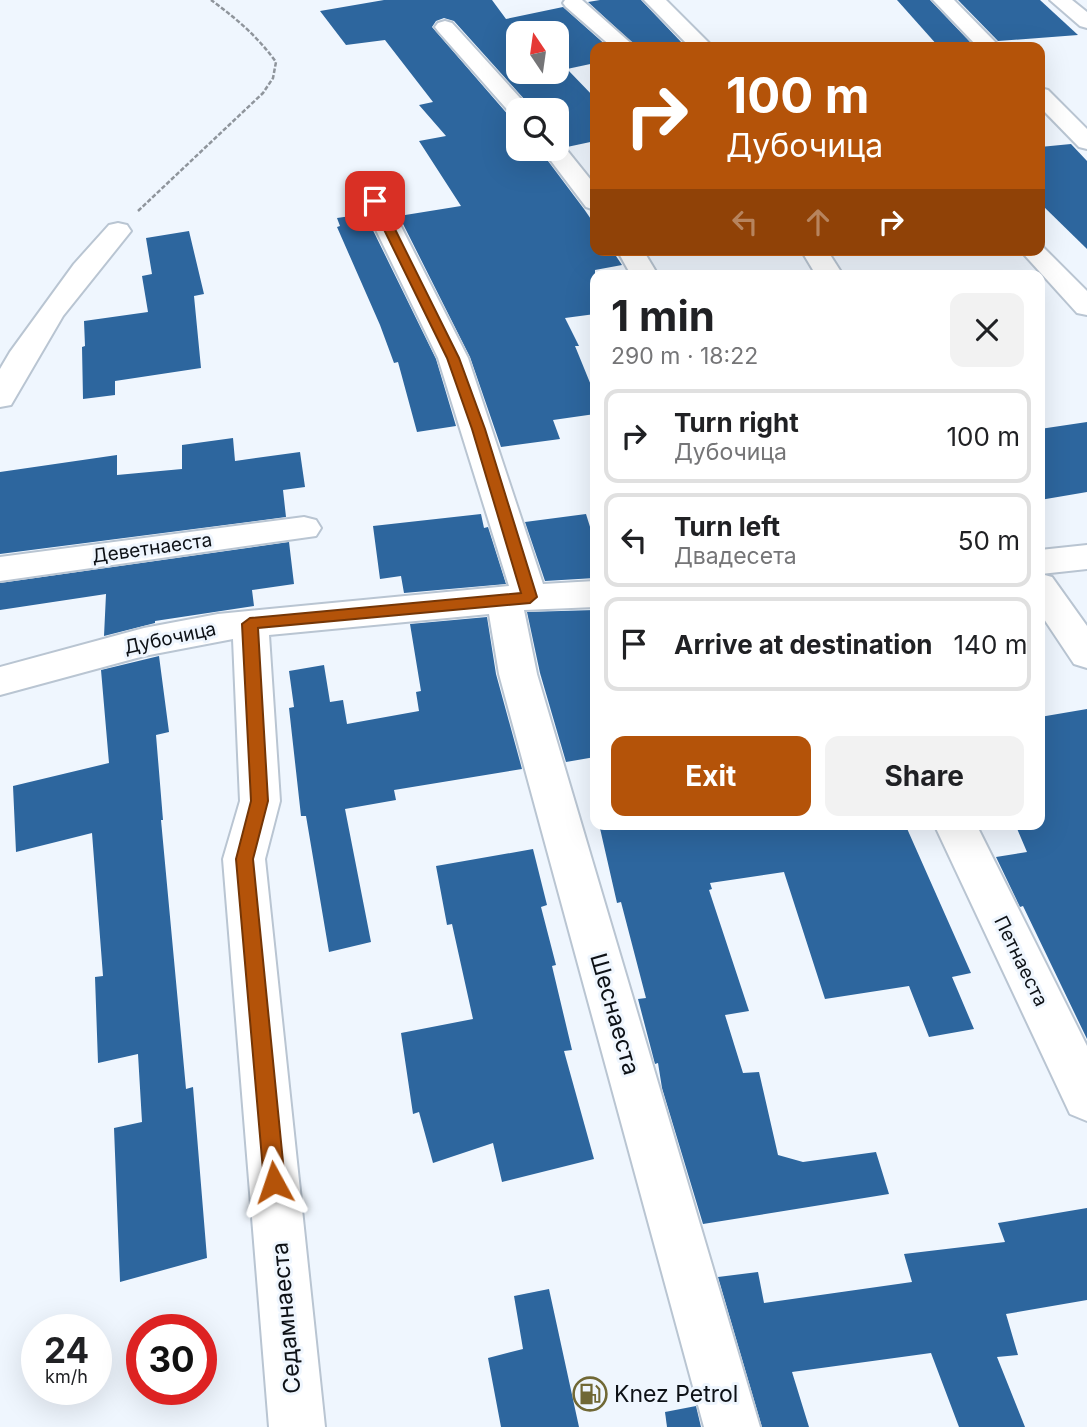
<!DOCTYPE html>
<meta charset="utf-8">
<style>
body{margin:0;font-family:Inter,sans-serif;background:#f2f2f2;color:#202124;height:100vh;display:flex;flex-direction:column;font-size:26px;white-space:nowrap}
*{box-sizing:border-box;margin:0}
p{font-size:23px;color:#757577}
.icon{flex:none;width:38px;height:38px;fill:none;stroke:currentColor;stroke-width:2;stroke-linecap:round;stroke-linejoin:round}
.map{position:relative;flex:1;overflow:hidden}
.panel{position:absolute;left:590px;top:270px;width:455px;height:560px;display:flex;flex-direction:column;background:#fff;border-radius:14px;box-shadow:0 7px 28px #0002}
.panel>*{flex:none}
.top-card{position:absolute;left:590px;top:42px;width:455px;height:214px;border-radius:14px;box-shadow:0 7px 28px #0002;background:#b45309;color:#fff;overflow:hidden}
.needle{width:46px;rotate:347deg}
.controls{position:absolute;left:506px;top:21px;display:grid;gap:14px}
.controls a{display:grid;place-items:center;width:63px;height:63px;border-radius:14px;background:#fff;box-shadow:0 7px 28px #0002;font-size:35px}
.speed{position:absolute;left:21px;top:1314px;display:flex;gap:14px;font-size:35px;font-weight:700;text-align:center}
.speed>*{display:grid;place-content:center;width:91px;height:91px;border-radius:50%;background:#fff;box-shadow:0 7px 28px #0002;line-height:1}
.speed small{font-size:18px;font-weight:400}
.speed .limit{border:10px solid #d22;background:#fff;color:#111}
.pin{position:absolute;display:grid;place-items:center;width:60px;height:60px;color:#fff;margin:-30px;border-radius:14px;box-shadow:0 4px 10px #0006}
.me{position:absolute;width:77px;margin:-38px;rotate:355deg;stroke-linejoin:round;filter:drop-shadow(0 0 5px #0008)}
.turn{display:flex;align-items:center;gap:24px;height:147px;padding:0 21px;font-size:32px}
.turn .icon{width:91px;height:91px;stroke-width:2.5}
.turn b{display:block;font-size:49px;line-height:60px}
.lanes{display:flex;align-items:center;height:66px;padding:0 21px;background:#0003;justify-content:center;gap:35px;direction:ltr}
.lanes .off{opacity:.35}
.round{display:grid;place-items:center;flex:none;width:74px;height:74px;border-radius:14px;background:#f2f2f2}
.summary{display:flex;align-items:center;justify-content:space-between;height:119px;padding:0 21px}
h1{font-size:42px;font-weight:700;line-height:52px}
.primary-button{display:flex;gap:14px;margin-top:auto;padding:14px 21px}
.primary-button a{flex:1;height:80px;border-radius:14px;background:#b45309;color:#fff;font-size:28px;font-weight:700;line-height:80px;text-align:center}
.primary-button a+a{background:#f2f2f2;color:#202124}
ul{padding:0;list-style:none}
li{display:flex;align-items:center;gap:21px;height:94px;margin:0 14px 10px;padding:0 7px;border:4px solid #e0e0e0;border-radius:14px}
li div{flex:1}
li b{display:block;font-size:26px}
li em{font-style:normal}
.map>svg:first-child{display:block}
</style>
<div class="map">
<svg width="1087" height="1427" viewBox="0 0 1087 1427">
<rect width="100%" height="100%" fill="#eff6fe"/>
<g fill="#2d669e" fill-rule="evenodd">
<path d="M384,0H492L506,19L563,7L608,47H595V63L567,69L595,98V141L567,147L556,140V110H534L454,21L444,18L436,21L432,27L510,117L518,118V149H539L584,209L595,225V250H612L622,265L595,270V314L565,318L579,346H575L595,395V414L553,420L560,439L501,447L470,357L399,216L461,206L419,141L446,136L419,105L433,102L385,40L346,45L320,11ZM518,33H556V72H518Z"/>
<polygon points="600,0 641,0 683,44 669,47 637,47 588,2"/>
<polygon points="897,0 930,0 971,43 938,46"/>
<polygon points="958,0 1040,0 1078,35 998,41"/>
<polygon points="1071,144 1087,161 1087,249 1040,203 1040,147"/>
<polygon points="365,214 436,359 456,426 417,432 398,362 394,363 380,325 337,227 340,226 337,218"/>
<polygon points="189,231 204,294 194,296 201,368 115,381 115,395 83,399 82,347 85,346 84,321 148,312 142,276 152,274 146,238"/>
<polygon points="1087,422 1087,492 1040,500 1040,429"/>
<polygon points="233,438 235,461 300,452 305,487 283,490 286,517 0,554 0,472 117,455 117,475 182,469 182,445"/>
<polygon points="481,514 484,528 488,527 506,584 404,593 401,576 380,579 373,526"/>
<polygon points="586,514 595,543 595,578 545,581 525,522"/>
<polygon points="289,542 294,584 252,590 254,606 155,621 155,623 104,636 106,594 0,610 0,583"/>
<polygon points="595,610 595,757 566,762 540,673 527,612"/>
<polygon points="487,617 496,674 522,769 394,790 396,800 345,809 371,942 329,952 306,816 301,816 289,708 294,707 289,671 324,665 330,702 343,700 347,724 419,711 416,692 421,691 410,624"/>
<polygon points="159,656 169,732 156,735 163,820 161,820 186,1089 193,1087 207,1258 120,1282 114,1128 142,1122 138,1054 98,1063 95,977 103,976 92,833 16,852 13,786 109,763 101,670"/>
<polygon points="1087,709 1087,1039 1023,906 1020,907 996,857 1027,852 1015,824 1040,824 1040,717"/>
<polygon points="599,824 905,824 971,973 952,977 974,1029 929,1037 909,986 825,999 784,872 710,883 712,889 709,890 749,1011 725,1015 743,1073 759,1072 778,1155 803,1162 876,1152 889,1194 703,1224 662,1088 658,1063 655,1064 638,999 646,998 621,902 617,903"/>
<polygon points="533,849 547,905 541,907 556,965 552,966 572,1050 564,1051 594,1159 502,1182 493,1143 433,1163 419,1112 413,1114 401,1033 473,1019 452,924 447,925 436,866"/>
<polygon points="1087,1208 1087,1300 1006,1314 1018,1355 997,1357 1025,1427 959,1427 931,1353 792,1372 809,1427 762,1427 718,1277 758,1272 764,1303 912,1282 904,1254 1005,1242 998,1223"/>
<polygon points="549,1289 579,1427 501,1427 488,1358 523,1349 514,1296"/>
<polygon points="696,1406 701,1427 667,1427 665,1412"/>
</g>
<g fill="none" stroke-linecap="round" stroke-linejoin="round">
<defs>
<g id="minor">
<polygon points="565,0 582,0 635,47 612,47 566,7 563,3"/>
<polygon points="644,0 666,0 713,47 690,47"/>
<polygon points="933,0 954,0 1000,47 978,47"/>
<polygon points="1050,0 1072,0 1087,12 1087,28 1080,26"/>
<polygon points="445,21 452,23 531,110 518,110 518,116 512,115 438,31 435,27 438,23"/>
<polygon points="1040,88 1048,90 1087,129 1087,149 1079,147 1040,107"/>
<polygon points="556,142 562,144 595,185 595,210 586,207 542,149 556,149"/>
<polygon points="375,193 384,196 388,201 468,358 543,584 595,581 595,607 524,610 537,674 760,1427 704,1427 499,674 489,614 269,635 280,801 265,859 325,1427 269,1427 223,859 240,801 233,639 144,656 0,695 0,667 144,628 218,614 509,586 438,358 362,201 366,196"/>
<polygon points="118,223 127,225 131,231 63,316 11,405 0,407 0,369 10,352 74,264 109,225"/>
<polygon points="1040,244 1087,291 1087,315 1077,313 1020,250 1040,250"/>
<polygon points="617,250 643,250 658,275 631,275"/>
<polygon points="801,250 827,250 843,275 816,275"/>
<polygon points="304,517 316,520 321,528 316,536 0,581 0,557"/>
<polygon points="1087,545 1087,569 1041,574 1052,577 1087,626 1087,668 1074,664 1040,613 1040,550"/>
<polygon points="934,824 976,824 1087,1046 1087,1121 1070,1114"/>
</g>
</defs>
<use href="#minor" stroke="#b9c5d2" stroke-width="4"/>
<path stroke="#8f959c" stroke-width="2.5" stroke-dasharray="4.5 2" stroke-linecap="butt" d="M138,211L263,93L273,78L276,62C258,37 236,18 211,0"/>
<use href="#minor" fill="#fff" fill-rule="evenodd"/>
</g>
<polygon fill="#b45309" stroke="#753606" stroke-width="2" points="375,198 381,201 459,358 485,429 537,597 530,603 258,628 268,801 253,859 285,1182 281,1189 274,1192 267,1189 264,1182 236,859 251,801 242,624 250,618 521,593 472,429 447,358 370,201"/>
<defs>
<symbol id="fuel-ring" viewBox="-11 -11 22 22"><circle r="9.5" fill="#eff6fe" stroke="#706835" stroke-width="1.5"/><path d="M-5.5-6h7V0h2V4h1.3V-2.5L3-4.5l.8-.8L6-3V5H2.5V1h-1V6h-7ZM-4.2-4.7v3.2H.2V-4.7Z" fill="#706835"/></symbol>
</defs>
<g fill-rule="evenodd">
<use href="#fuel-ring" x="571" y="1375" width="38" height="38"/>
</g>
<g text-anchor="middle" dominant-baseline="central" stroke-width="6" stroke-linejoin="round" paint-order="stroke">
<g font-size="19" fill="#0d1116" stroke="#eff6fe">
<text transform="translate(152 548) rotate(-8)">Деветнаеста</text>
<text transform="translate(170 638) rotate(-12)">Дубочица</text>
<text transform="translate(1021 961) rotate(64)">Петнаеста</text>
</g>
<g font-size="23" fill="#0d1116" stroke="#eff6fe">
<text transform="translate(615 1014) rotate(74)">Шеснаеста</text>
<text transform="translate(286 1318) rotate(-95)">Седамнаеста</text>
</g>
<g font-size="23" fill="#0d1116" stroke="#eff6fe" text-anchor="start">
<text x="614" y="1394">Knez Petrol</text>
</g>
</g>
</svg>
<div class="controls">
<a><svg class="needle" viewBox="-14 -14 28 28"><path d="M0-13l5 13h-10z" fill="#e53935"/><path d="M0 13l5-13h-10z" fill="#757577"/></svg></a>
<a><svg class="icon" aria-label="search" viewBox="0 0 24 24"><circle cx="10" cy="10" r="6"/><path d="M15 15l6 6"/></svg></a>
</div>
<div class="speed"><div>24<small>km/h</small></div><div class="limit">30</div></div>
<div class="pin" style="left:375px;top:201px;background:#d93025"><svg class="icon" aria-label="arrive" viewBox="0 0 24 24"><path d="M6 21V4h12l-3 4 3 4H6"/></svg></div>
<svg class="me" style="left:274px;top:1182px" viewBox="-20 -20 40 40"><path d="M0-17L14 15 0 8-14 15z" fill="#b45309" stroke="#fff" stroke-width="4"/></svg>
<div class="top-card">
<div class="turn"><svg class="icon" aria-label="right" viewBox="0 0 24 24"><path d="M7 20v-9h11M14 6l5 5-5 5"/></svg><div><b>100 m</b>Дубочица</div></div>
<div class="lanes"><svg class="icon off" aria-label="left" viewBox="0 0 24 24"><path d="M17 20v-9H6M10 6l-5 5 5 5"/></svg><svg class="icon off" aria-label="ahead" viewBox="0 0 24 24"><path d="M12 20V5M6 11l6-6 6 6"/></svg><svg class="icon" aria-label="right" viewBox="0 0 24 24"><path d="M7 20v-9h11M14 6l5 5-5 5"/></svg></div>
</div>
<section class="panel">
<div class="summary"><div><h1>1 min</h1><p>290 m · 18:22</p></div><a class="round"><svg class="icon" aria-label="close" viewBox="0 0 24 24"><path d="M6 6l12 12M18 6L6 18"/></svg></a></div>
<ul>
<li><svg class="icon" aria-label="right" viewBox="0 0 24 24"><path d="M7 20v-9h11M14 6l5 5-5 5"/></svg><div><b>Turn right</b><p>Дубочица</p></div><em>100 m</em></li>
<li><svg class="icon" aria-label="left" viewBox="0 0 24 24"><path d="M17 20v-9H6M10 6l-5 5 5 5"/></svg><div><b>Turn left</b><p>Двадесета</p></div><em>50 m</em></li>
<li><svg class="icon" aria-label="arrive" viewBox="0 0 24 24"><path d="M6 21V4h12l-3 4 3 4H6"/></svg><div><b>Arrive at destination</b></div><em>140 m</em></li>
</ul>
<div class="primary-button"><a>Exit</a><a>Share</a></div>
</section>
</div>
